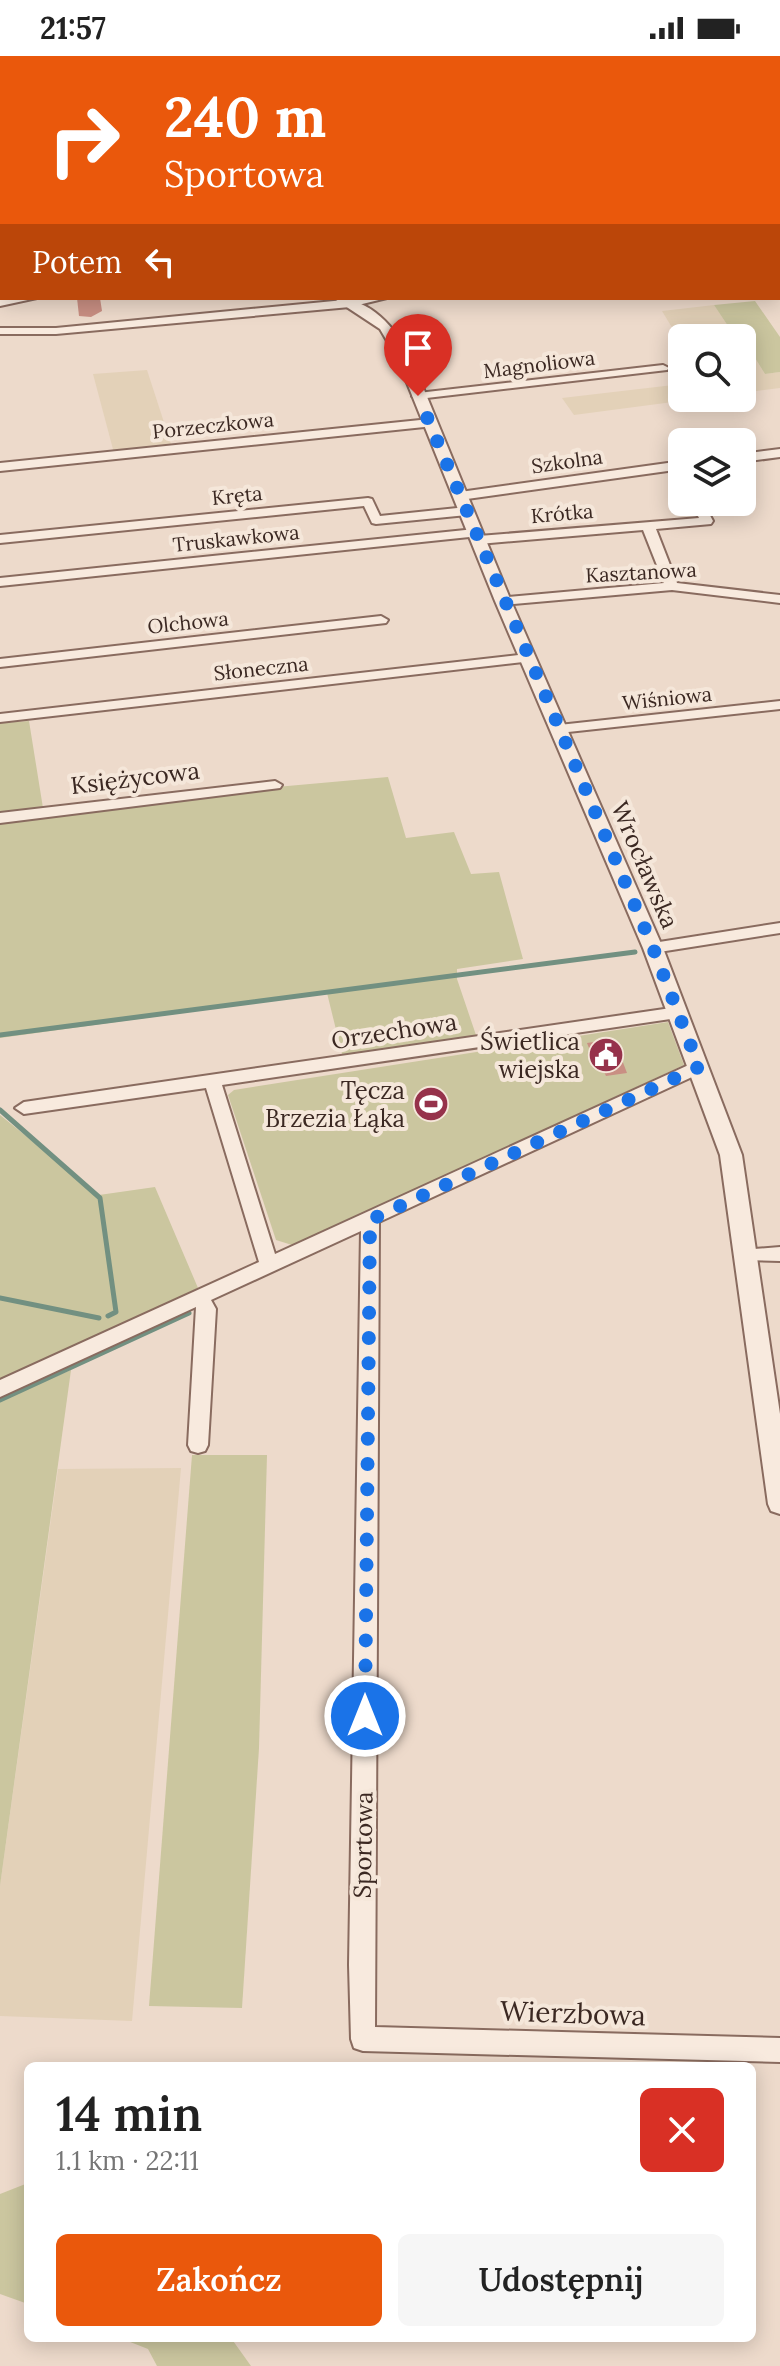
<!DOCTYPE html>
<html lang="pl">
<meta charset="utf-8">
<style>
body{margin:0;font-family:Lora,serif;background:#f6f6f6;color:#222;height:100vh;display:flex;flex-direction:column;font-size:30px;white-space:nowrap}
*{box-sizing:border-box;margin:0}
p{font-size:26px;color:#767676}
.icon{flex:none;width:44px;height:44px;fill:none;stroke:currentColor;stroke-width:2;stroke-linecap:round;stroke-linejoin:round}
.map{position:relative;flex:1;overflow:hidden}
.sheet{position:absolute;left:24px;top:2006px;width:732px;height:280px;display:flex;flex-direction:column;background:#fff;border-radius:12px;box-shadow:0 4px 20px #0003}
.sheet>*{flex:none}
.top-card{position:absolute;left:0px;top:0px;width:780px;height:244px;box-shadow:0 4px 20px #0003;background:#ea580c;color:#fff;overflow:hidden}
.buttons{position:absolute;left:668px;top:268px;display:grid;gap:16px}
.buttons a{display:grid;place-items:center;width:88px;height:88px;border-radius:12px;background:#fff;box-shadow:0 4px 20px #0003;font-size:40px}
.pin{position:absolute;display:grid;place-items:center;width:68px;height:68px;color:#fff;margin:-82px -34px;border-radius:50% 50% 50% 0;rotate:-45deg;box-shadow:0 0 8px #0007}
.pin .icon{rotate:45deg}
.me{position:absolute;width:88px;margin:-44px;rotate:0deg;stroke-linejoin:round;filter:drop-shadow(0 0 6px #0008)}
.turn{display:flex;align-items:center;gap:28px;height:168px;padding:0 32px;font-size:36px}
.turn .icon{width:104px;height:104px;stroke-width:2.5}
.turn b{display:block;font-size:56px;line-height:68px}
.then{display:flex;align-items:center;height:76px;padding:0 32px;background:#0003;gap:16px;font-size:30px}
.round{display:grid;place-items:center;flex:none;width:84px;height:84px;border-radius:12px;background:#f6f6f6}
.headline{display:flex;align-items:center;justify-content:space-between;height:136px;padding:0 32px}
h1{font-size:48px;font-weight:600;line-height:60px}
.cta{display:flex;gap:16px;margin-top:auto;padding:16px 32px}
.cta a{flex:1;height:92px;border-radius:12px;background:#ea580c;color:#fff;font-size:32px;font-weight:600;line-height:92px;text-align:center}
.cta a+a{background:#f6f6f6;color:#222}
.status{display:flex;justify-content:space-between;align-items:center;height:56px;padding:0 40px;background:#fff;direction:ltr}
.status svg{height:22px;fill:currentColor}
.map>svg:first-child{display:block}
</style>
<div class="status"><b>21:57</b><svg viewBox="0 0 49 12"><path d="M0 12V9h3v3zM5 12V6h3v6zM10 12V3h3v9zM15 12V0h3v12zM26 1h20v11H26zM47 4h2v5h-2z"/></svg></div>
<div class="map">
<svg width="780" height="2310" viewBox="0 0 780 2310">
<rect width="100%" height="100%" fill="#eddacb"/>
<g fill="#e3d1b8">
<polygon points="714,249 736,282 682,282 682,288 662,255"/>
<polygon points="742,292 746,297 752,297 765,318 780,316 780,332 742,337"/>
<polygon points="147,314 172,391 114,397 93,318"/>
<polygon points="682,328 682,342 703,342 574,359 562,342"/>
<polygon points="181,1412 132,1965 0,1960 0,1830 58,1413"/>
</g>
<g fill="#cbc69f">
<polygon points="755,245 780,281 780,316 765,318 752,297 746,297 742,282 736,282 714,249"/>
<polygon points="29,665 43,752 388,721 406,782 454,776 471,818 499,816 523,903 457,913 457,923 477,982 343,1002 327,937 0,982 0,667"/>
<polygon points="668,966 684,1009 305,1185 292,1189 276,1184 228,1039 234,1034"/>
<polygon points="0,1059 99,1139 155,1131 198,1232 0,1325"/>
<polygon points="71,1314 0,1830 0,1344"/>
<polygon points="192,1399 267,1399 259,1692 242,1952 149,1950"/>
<polygon points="28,2127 28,2248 0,2238 0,2138"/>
<polygon points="120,2282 231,2282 251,2310 157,2310 148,2293"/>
</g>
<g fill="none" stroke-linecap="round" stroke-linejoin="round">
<g stroke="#729081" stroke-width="5">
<polyline points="0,979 635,896"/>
<polyline points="0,1054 100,1142 116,1256 108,1260"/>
<polyline points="0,1242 99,1262"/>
<polyline points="0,1344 189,1257"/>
</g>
</g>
<g fill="#c98f83">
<polygon points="77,242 100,242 102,255 91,261 79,260"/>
<polygon points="614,983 627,1017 606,1020 602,1011 597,1012 587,987"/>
</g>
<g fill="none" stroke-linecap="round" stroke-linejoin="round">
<defs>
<g id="minor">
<polygon points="778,26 780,27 780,34 778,33"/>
<polygon points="780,94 780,100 778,101 778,95"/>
<rect x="778" y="132" width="2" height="9"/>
<rect x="778" y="196" width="2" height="6"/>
<polygon points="11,242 37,242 0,250 0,244"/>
<polygon points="365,242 387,242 350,251 56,278 0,278 0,272 56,272"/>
<polygon points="663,309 669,312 667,314 418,343 412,340 418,337"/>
<polygon points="430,363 434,364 434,370 0,415 0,407"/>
<polygon points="780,393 780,401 742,406 742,398"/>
<polygon points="682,405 682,413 460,444 454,440 460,436"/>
<polygon points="368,442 372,443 380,460 467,451 473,455 467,459 376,468 372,467 364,450 0,487 0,479"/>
<polygon points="691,446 703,446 713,465 711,468 656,473 677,527 780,539 780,547 672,534 503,549 496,545 498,542 664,527 643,474 479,488 473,484 479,480 699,462"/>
<polygon points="475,473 479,474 479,480 0,530 0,522"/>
<polygon points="381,560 388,564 386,567 0,611 0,603"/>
<polygon points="527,598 534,602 532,605 0,666 0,658"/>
<polygon points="780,645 780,653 559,677 552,673 559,669"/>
<polygon points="275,725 282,729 280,732 0,767 0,757"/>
<polygon points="780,867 780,877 653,897 645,892 653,887"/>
<polygon points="678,951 684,953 686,957 684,961 222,1029 275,1198 693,1007 699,1005 707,1011 705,1015 379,1166 375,1971 780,1982 780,2006 363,1995 354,1992 351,1983 349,1909 361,1175 211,1244 216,1253 208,1389 205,1395 198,1397 191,1395 188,1389 196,1251 0,1341 0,1324 259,1206 206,1032 24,1058 15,1052 24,1046"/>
<polygon points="780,1191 780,1205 741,1204 738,1199 741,1194"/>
</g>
<g id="tertiary">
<polygon points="175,0 187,0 188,2 176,2"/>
<path d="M333,242C371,242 395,271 411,302L511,545L663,892L742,1099L780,1358V1458L771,1455L768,1448L720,1099L643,892L495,545L397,302L380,273Z"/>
</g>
</defs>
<use href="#minor" stroke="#896b5f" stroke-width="4"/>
<use href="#tertiary" stroke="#896b5f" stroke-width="4"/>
<use href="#minor" fill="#f8eade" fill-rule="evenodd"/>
<use href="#tertiary" fill="#f8eade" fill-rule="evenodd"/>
</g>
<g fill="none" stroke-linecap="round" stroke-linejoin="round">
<polyline stroke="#1a73e8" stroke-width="14" stroke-dasharray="0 25.2" points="365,1660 370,1164 699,1011 653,892 418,340"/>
</g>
<defs>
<symbol id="civic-disc" viewBox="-11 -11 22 22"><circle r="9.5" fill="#96324b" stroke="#f5e7da"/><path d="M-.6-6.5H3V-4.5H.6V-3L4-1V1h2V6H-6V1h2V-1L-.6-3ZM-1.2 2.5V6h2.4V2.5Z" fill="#fff"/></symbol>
<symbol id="stadium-disc" viewBox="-11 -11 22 22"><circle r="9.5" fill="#96324b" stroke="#f5e7da"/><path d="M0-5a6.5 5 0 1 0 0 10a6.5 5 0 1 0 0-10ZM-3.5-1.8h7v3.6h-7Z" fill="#fff"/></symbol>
</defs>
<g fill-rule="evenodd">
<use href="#civic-disc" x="586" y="979" width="40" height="40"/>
<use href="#stadium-disc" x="411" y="1028" width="40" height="40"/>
</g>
<g text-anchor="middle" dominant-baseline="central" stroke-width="8" stroke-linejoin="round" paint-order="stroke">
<g font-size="20" fill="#3b2822" stroke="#f5e7da">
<text transform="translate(539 308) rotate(-7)">Magnoliowa</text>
<text transform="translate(213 369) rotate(-6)">Porzeczkowa</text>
<text transform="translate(567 405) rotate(-8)">Szkolna</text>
<text transform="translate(237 439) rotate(-6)">Kręta</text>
<text transform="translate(562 457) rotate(-5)">Krótka</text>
<text transform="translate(236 482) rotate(-6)">Truskawkowa</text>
<text transform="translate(641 516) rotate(-3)">Kasztanowa</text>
<text transform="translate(188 566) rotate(-6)">Olchowa</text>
<text transform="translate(261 612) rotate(-6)">Słoneczna</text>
<text transform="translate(667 642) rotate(-6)">Wiśniowa</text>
</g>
<g font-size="24" fill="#3b2822" stroke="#f5e7da">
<text transform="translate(135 722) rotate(-7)">Księżycowa</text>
<text transform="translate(645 809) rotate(67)">Wrocławska</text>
<text transform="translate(394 975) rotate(-9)">Orzechowa</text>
<text transform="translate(363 1789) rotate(-89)">Sportowa</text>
</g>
<g font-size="24" fill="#3b2822" stroke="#f5e7da" text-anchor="end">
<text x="580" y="985">Świetlica<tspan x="580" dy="28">wiejska</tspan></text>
<text x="405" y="1034">Tęcza<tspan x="405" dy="28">Brzezia Łąka</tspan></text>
</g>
<g font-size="28" fill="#3b2822" stroke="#f5e7da">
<text transform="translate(573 1957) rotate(2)">Wierzbowa</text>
</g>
</g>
</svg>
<div class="buttons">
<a><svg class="icon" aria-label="search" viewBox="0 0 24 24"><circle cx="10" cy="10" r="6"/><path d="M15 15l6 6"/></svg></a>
<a><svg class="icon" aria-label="layers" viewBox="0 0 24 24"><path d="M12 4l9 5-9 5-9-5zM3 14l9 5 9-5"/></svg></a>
</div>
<div class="pin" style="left:418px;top:340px;background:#d93025"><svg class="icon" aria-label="arrive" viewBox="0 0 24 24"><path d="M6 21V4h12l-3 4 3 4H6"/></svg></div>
<svg class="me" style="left:365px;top:1660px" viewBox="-20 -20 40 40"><circle r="17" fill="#1a73e8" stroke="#fff" stroke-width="3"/><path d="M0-11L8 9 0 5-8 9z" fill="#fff"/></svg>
<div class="top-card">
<div class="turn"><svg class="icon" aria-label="right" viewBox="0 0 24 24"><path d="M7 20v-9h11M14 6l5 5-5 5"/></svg><div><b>240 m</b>Sportowa</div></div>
<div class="then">Potem<svg class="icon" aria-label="left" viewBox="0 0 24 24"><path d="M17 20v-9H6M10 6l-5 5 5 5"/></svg></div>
</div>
<section class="sheet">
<div class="headline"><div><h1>14 min</h1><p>1.1 km · 22:11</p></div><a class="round" style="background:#d93025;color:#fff"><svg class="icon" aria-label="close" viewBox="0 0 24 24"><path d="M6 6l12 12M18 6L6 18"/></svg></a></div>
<div class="cta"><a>Zakończ</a><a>Udostępnij</a></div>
</section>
</div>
